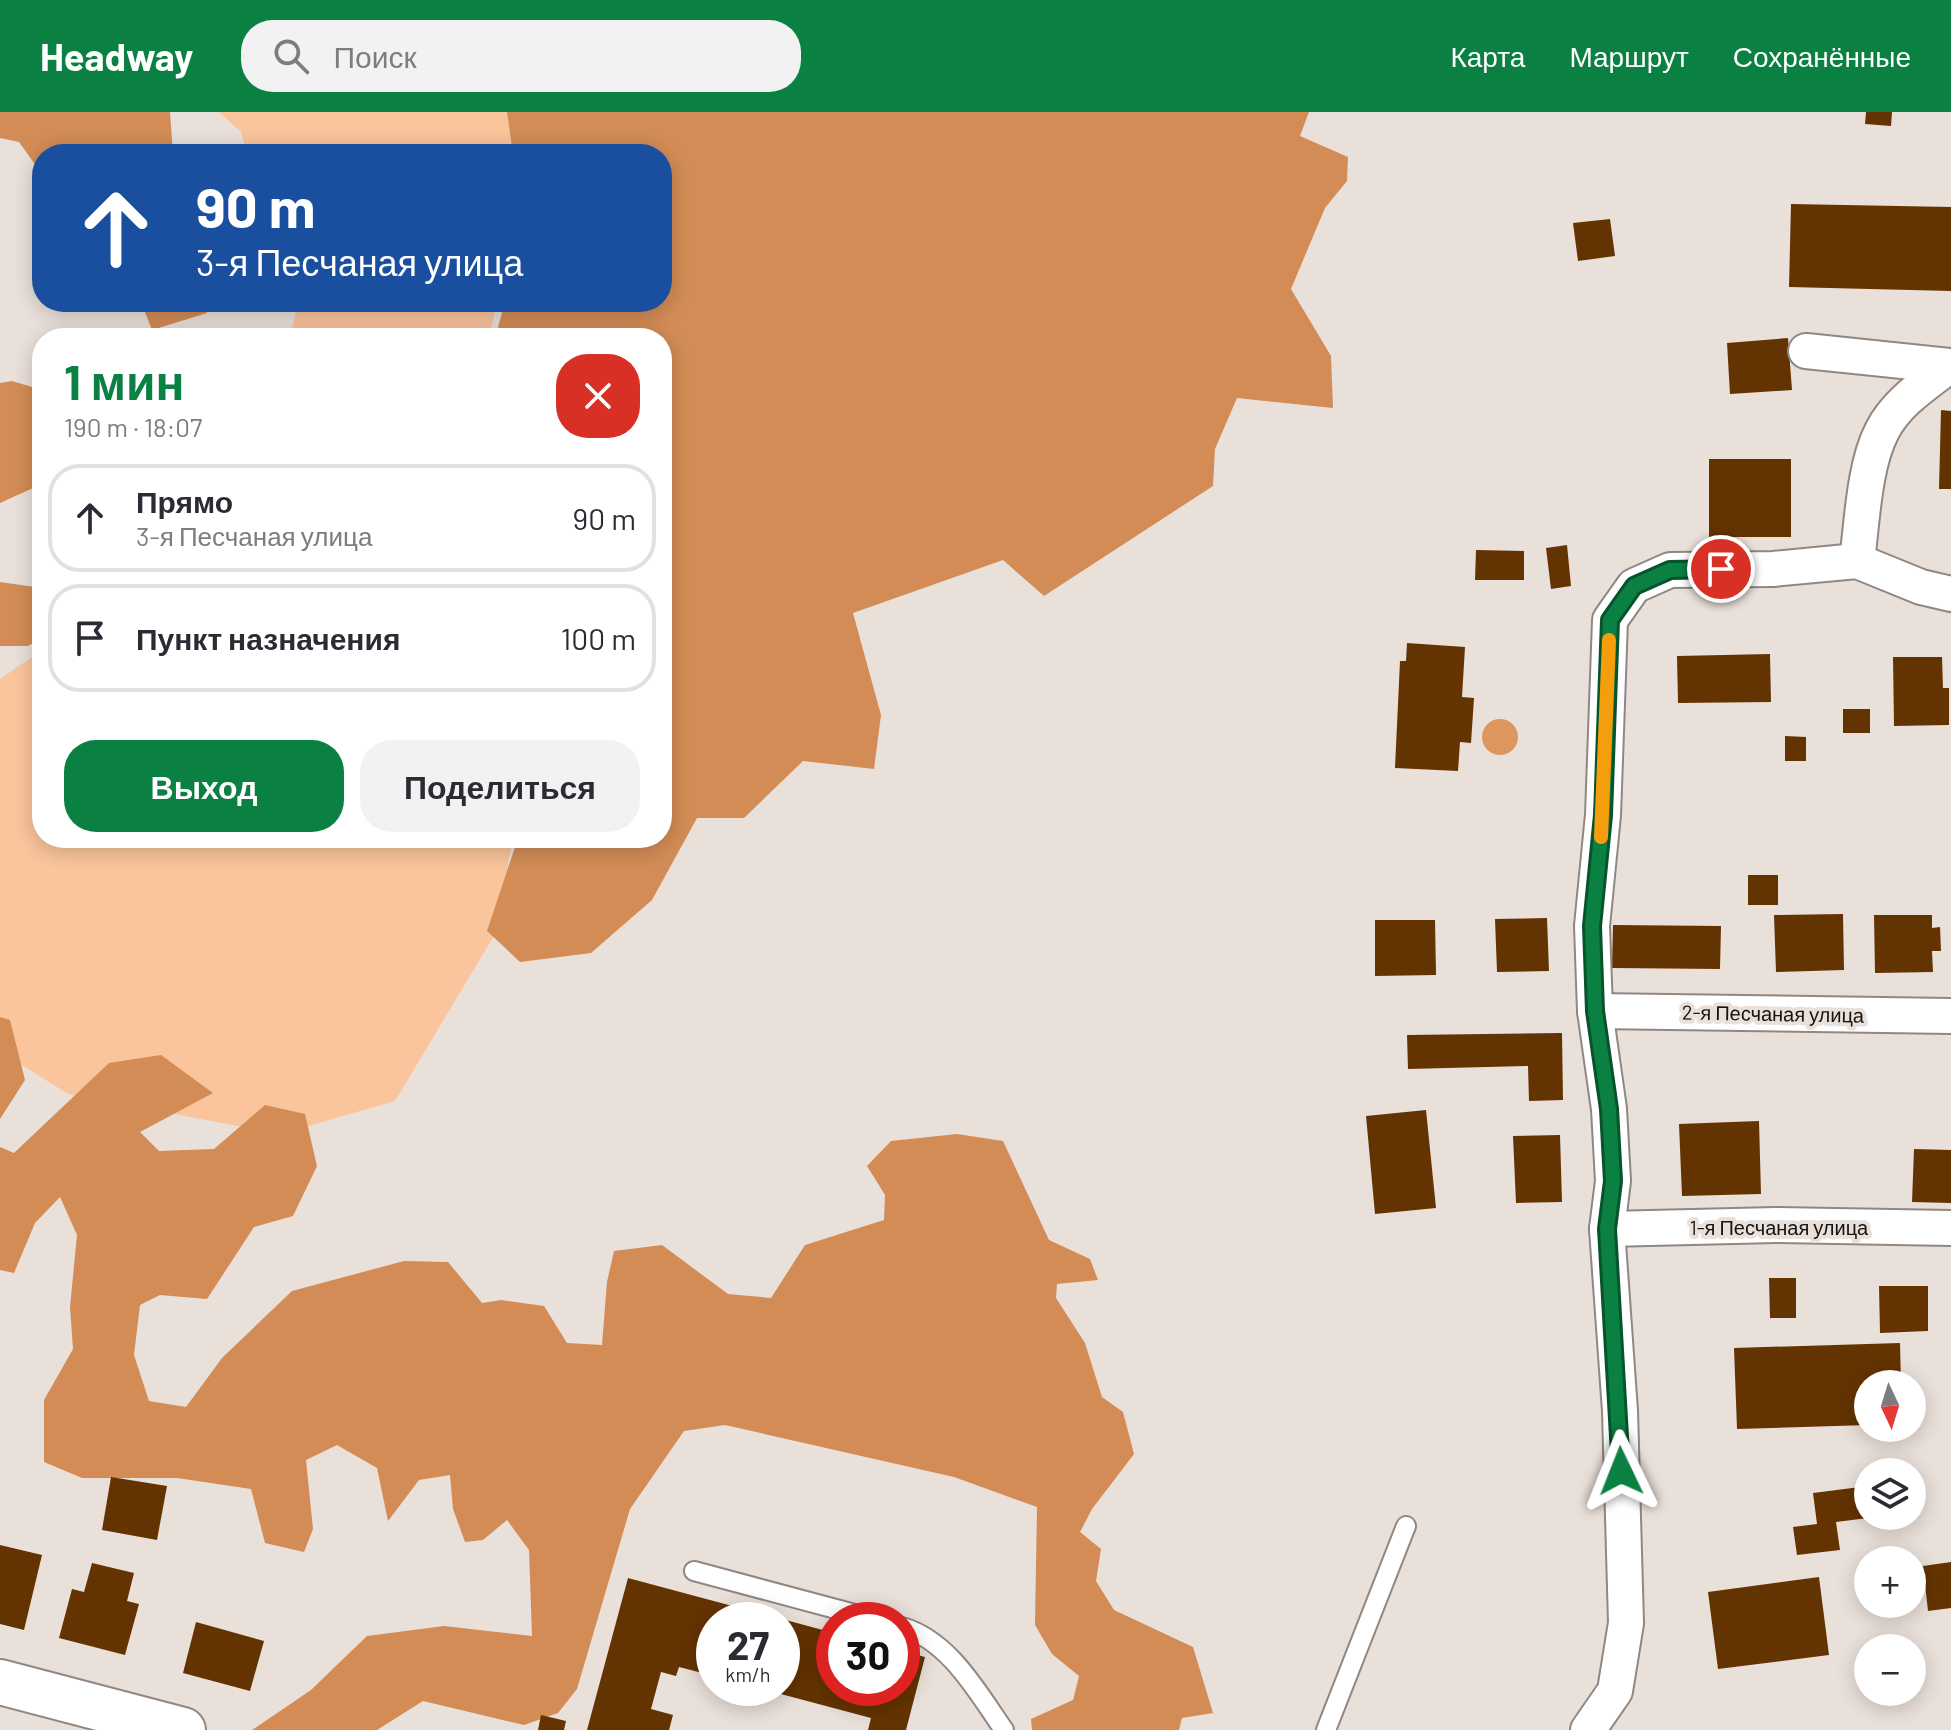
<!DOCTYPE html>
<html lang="ru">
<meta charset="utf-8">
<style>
body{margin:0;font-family:Barlow,sans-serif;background:#f2f2f3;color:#2b2b33;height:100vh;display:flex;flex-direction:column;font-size:30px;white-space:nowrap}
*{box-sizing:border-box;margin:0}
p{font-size:26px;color:#7c7c81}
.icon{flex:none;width:44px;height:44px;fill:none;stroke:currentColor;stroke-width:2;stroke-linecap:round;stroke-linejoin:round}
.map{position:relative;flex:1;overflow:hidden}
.panel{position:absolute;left:32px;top:216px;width:640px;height:520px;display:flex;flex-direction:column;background:#fff;border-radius:32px;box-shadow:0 4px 20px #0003}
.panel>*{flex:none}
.top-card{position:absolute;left:32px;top:32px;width:640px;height:168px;border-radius:32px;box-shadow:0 4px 20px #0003;background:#1a4fa0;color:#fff;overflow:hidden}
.needle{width:52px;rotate:176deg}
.controls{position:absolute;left:1854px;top:1258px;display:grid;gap:16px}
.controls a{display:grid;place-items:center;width:72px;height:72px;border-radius:50%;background:#fff;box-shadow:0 4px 20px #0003;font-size:40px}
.speed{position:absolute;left:696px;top:1490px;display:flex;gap:16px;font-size:40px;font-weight:700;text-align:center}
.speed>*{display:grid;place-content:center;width:104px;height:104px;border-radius:50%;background:#fff;box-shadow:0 4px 20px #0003;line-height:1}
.speed small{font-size:20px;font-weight:400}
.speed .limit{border:12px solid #d22;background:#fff;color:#111}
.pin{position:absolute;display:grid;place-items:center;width:68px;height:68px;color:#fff;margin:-34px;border:4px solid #fff;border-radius:50%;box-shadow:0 2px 8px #0007}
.me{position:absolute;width:88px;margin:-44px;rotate:358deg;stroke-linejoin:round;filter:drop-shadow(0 0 6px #0008)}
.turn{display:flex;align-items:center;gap:28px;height:168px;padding:0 32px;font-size:36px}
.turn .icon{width:104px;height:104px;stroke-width:2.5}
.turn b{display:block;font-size:56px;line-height:68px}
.round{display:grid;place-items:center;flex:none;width:84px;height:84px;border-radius:32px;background:#f2f2f3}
.overview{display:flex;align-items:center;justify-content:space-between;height:136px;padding:0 32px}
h1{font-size:48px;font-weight:700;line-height:60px;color:#0b8043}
.cta{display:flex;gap:16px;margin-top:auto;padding:16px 32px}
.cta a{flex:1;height:92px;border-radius:32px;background:#0b8043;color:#fff;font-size:32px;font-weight:700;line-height:92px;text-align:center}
.cta a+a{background:#f2f2f3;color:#2b2b33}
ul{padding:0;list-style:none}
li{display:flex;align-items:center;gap:24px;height:108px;margin:0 16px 12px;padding:0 16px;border:4px solid #e1e1e2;border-radius:32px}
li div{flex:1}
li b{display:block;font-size:30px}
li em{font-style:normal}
header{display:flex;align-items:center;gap:48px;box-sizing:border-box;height:112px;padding:0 40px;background:#0b8043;color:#fff}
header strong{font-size:38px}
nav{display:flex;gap:44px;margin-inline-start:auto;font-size:28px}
.search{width:560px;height:72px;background:#f2f2f3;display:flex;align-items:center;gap:20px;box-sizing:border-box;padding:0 28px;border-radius:32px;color:#7c7c81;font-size:30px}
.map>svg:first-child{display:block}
</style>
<header>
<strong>Headway</strong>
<div class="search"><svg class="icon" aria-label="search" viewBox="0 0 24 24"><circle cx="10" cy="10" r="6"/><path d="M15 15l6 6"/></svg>Поиск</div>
<nav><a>Карта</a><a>Маршрут</a><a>Сохранённые</a></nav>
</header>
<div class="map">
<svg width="1951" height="1618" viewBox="0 0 1951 1618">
<rect width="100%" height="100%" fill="#eae0da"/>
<g fill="#fac49d">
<polygon points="219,0 519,0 522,42 247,42 241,20"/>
<polygon points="293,190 497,190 489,226 290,226 296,199"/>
<polygon points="42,538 42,726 513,726 495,822 395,989 280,1022 68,982 0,939 0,567"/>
</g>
<g fill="#d38c55">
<polygon points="0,0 170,0 173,42 42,42 42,62 19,30 0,26"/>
<polygon points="507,0 1309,0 1300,24 1348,45 1347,69 1325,96 1291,177 1331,244 1333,296 1237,286 1215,337 1213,374 1044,484 1003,448 853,501 881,603 874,657 803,649 744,706 697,706 652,788 591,841 520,850 487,819 518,726 662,726 662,226 495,226 505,190 662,190 662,42 513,42"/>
<polygon points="141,190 205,190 207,201 152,218"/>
<polygon points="12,269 42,278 42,372 0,391 0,271"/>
<polygon points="0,470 42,476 42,526 28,534 0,534"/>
<polygon points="0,905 10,908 25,968 0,1007"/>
<polygon points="161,943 213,981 140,1020 159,1039 214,1037 265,993 305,1002 317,1054 293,1104 254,1115 207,1187 160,1183 140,1193 134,1243 149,1289 186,1295 222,1246 292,1179 404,1149 448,1150 482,1191 501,1188 544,1194 567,1231 602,1233 607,1170 614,1139 662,1133 728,1182 771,1186 805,1133 884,1108 885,1083 867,1054 891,1029 957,1022 1003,1029 1049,1128 1090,1147 1098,1168 1057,1172 1056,1186 1085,1231 1102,1285 1123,1300 1134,1342 1092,1397 1080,1420 1101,1437 1096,1469 1114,1498 1193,1535 1213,1601 1182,1606 1179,1618 1032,1618 1031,1607 1073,1588 1079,1564 1052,1542 1035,1513 1037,1395 954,1365 725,1313 684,1319 630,1397 577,1577 558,1601 524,1613 423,1589 377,1618 252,1618 311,1578 367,1524 444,1514 532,1524 529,1438 507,1408 483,1428 465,1430 453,1397 450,1363 419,1368 388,1409 377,1356 337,1333 306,1348 313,1417 304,1440 265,1431 251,1377 177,1366 82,1366 44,1350 44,1288 73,1237 70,1195 77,1123 60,1085 35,1111 14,1161 0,1158 0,1035 14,1041 109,951"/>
</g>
<circle fill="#de965f" cx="1500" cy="625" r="18"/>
<g fill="#643302">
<polygon points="1866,0 1892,0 1891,14 1865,12"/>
<polygon points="1791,92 1951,95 1951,179 1789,175"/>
<polygon points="1610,107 1615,144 1578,149 1573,111"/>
<polygon points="1788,226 1792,278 1730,282 1727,231"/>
<polygon points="1941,298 1951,299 1951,377 1939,377"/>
<rect x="1709" y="347" width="82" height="78"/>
<polygon points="1567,433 1571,474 1551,477 1546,436"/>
<polygon points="1476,438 1524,439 1524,468 1475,468"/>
<polygon points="1407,531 1465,535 1462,585 1474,586 1471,631 1460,630 1458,659 1395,656 1400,549 1406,549"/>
<polygon points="1770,542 1771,590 1678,591 1677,544"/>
<polygon points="1893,545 1942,545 1943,576 1949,576 1949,613 1894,614"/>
<rect x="1843" y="597" width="27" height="24"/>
<polygon points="1785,624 1806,625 1806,649 1785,649"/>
<rect x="1748" y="763" width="30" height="30"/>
<polygon points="1843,802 1844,858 1776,860 1774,803"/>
<polygon points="1874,803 1932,803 1932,816 1940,815 1941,839 1932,839 1933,860 1875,861"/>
<polygon points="1547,806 1549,859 1497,860 1495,807"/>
<polygon points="1375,808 1435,808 1436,863 1375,864"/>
<polygon points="1613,813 1721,814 1720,857 1612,856"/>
<polygon points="1562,921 1563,988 1529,989 1528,954 1408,957 1407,923"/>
<polygon points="1426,998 1436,1096 1375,1102 1366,1004"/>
<polygon points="1759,1009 1761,1082 1682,1084 1679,1012"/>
<polygon points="1560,1023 1562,1090 1516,1091 1513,1024"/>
<polygon points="1914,1037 1951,1038 1951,1091 1912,1090"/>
<polygon points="1769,1166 1796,1166 1796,1206 1770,1206"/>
<polygon points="1879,1174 1928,1174 1928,1219 1880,1221"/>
<polygon points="1900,1231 1901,1272 1868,1272 1868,1313 1737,1317 1734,1236"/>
<polygon points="111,1365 167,1374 157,1428 102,1418"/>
<polygon points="1916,1368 1920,1400 1912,1401 1912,1369"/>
<polygon points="1868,1374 1868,1406 1836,1410 1840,1438 1797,1443 1793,1415 1817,1412 1813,1381"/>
<polygon points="0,1433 42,1443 24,1518 0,1512"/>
<polygon points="1951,1450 1951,1496 1928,1499 1923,1454"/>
<polygon points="92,1451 134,1461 127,1489 139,1492 125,1543 59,1526 72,1477 84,1480"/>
<polygon points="1819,1465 1829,1543 1718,1557 1708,1480"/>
<polygon points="628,1466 781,1507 781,1508 714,1508 714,1564 679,1555 676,1564 661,1560 651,1597 673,1603 669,1618 587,1618"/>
<polygon points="782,1507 834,1521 834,1576 902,1576 902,1539 925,1545 906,1618 868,1618 871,1606 762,1577 782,1576"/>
<polygon points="196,1510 264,1529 250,1579 183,1561"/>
<polygon points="541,1603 566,1609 564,1618 538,1618"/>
</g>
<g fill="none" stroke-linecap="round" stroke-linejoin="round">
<defs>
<g id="lane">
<polyline points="694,1459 877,1508"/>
<path d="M902,1515C949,1528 978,1581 1004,1618"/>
<polyline points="1326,1618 1406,1414"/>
</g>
<g id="street">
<polyline points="1806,239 1951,254"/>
<path d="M1857,449C1862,411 1864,353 1882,319C1896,291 1924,273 1949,254"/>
<polyline points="1595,899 1951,904"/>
<polyline points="1607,1117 1776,1113 1951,1116"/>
<polyline points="1588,1618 1615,1579 1626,1511 1620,1299 1607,1117 1613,1069 1609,997 1595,899 1592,814 1603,703 1610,508 1634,474 1670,458 1773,457 1857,449 1921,475 1951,482"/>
</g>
<polyline id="secondary" points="0,1570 183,1618"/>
</defs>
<use href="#lane" stroke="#908782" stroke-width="22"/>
<use href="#street" stroke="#908782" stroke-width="38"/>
<use href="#secondary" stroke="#908782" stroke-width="48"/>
<use href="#lane" stroke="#fff" stroke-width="18"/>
<use href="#street" stroke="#fff" stroke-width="34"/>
<use href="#secondary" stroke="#fff" stroke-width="44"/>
</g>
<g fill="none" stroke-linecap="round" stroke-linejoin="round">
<defs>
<polyline id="route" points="1621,1359 1607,1117 1613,1069 1609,997 1595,899 1592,814 1603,703 1610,508 1634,474 1670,458 1721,457"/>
</defs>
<use href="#route" stroke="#07532c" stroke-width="20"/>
<use href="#route" stroke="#0b8043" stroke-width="14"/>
<polyline stroke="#f59e0b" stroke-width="14" points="1601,725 1609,528"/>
</g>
<g text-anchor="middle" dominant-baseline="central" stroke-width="8" stroke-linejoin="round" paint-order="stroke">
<g font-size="20" fill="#151210" stroke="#eae0da">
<text transform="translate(1773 901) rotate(1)">2-я Песчаная улица</text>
<text x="1779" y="1115">1-я Песчаная улица</text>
</g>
</g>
</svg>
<div class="controls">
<a><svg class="needle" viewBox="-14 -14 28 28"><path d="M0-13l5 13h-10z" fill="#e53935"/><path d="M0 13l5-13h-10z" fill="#7c7c81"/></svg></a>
<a><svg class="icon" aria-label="layers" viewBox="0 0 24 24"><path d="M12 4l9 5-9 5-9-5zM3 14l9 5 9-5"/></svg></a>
<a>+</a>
<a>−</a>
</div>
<div class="speed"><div>27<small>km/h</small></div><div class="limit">30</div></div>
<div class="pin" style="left:1721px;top:457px;background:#d93025"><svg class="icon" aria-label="arrive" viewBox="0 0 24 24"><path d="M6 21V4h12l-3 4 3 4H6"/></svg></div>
<svg class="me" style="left:1621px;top:1359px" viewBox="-20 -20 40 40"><path d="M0-17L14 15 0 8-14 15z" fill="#0b8043" stroke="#fff" stroke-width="4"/></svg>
<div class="top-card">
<div class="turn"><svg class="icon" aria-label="ahead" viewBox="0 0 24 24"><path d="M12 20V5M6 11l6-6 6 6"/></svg><div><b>90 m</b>3-я Песчаная улица</div></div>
</div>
<section class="panel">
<div class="overview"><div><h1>1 мин</h1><p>190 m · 18:07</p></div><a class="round" style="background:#d93025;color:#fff"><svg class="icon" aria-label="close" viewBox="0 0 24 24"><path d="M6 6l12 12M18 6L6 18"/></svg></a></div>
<ul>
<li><svg class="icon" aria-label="ahead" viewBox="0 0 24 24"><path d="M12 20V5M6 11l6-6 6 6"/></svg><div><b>Прямо</b><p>3-я Песчаная улица</p></div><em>90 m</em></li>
<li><svg class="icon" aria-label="arrive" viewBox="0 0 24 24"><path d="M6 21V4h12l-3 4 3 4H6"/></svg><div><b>Пункт назначения</b></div><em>100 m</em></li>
</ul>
<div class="cta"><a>Выход</a><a>Поделиться</a></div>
</section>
</div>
